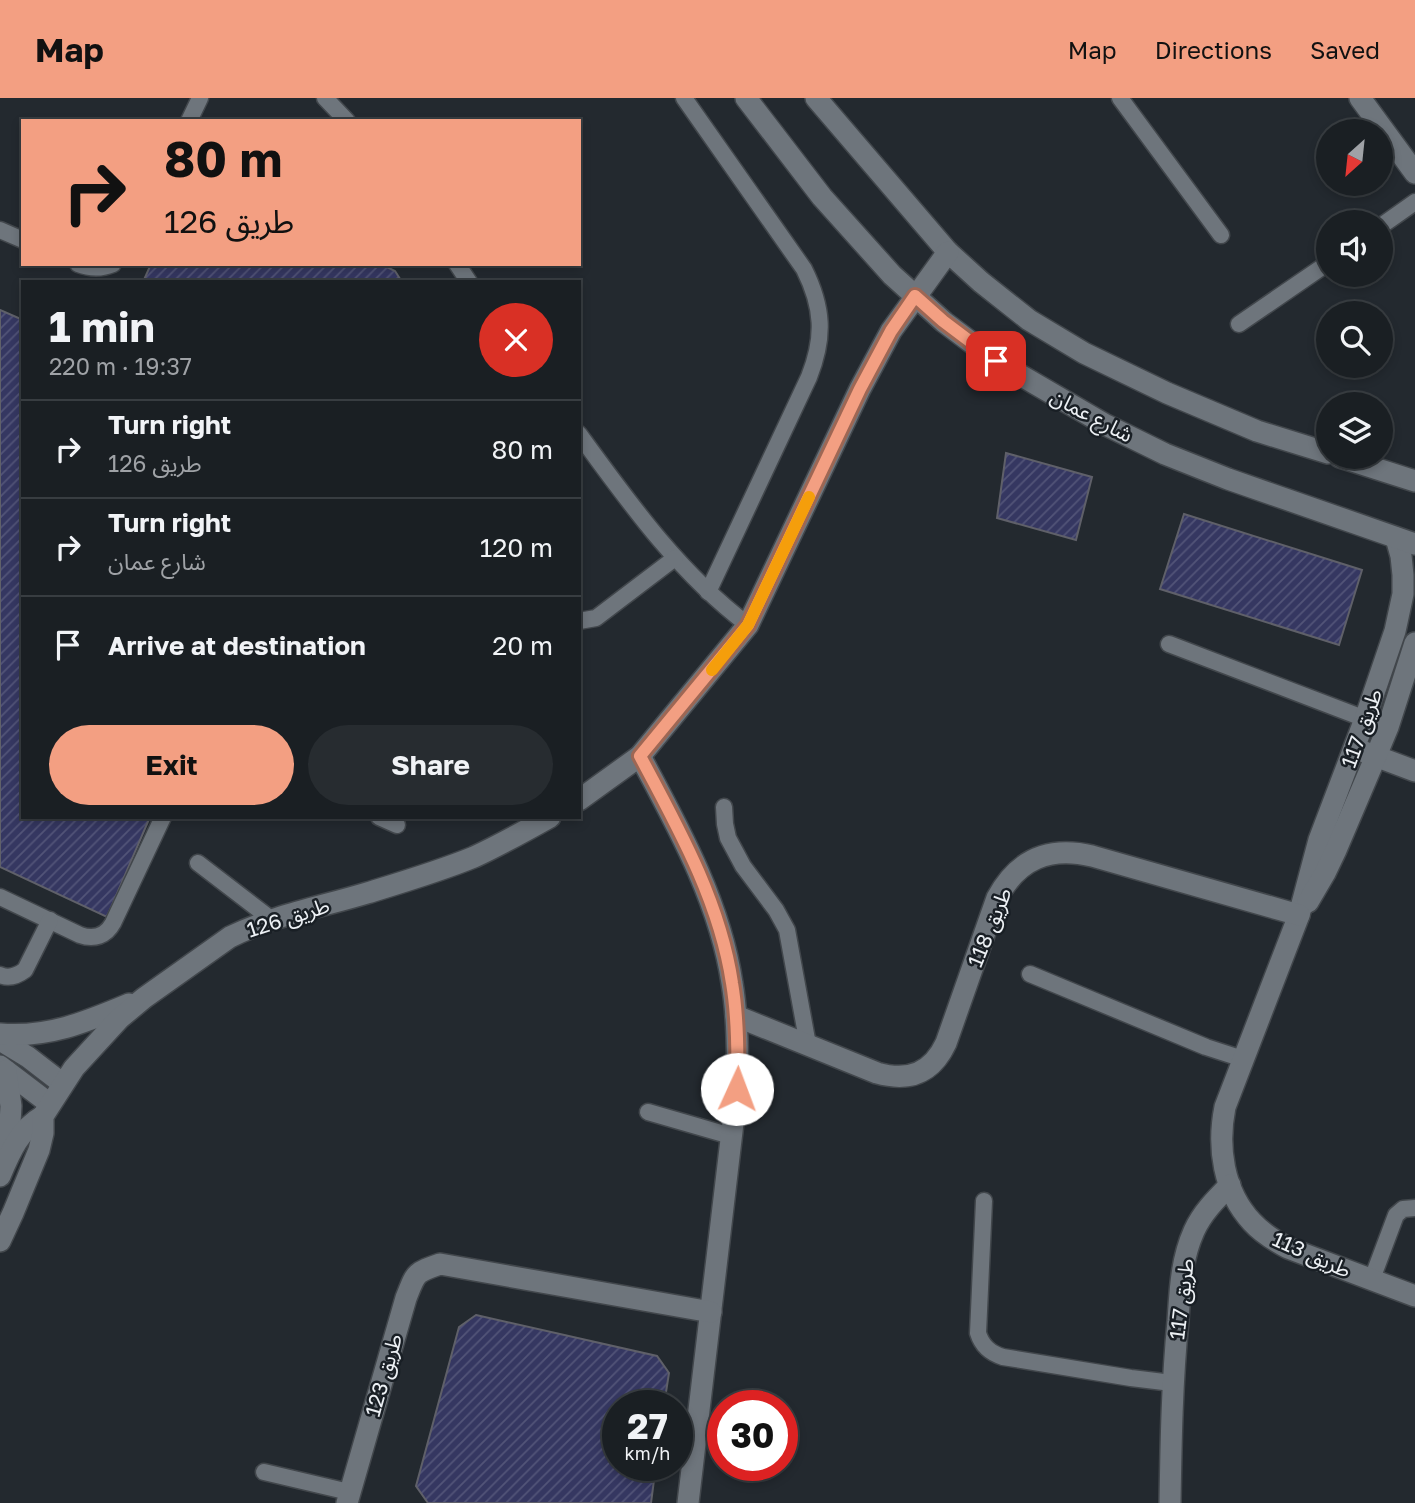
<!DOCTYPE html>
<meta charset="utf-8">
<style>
body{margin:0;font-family:"Golos Text","Noto Sans Arabic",sans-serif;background:#272c30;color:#f1f3f6;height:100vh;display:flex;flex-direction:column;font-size:26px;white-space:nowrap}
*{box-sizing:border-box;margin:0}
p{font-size:23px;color:#9fa2a6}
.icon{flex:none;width:38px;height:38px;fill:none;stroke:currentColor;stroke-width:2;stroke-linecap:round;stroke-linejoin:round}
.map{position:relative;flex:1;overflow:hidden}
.sheet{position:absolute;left:21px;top:182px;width:560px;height:539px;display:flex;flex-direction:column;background:#1a1f23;border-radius:0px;box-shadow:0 4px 10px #0003,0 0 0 2px #383d41}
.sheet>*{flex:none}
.top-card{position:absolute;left:21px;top:21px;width:560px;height:147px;border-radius:0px;box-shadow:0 4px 10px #0003,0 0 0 2px #383d41;background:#f39f82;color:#111;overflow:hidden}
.needle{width:46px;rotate:207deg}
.buttons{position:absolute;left:1316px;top:21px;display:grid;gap:14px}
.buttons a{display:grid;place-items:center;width:77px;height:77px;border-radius:50%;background:#1a1f23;box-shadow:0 4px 10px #0003,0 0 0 2px #383d41;font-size:35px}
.speed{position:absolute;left:602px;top:1292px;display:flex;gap:14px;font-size:35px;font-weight:700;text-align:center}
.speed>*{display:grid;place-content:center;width:91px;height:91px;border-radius:50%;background:#1a1f23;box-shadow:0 4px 10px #0003,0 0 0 2px #383d41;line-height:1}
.speed small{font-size:18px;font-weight:400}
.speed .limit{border:10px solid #d22;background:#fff;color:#111}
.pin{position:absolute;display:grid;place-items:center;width:60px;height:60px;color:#fff;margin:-30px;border-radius:14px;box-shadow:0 4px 10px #0006}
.me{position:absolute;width:77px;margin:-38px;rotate:2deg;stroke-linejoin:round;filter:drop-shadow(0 0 5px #0008)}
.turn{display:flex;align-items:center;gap:24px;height:147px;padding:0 28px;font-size:32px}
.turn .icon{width:91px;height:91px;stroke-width:2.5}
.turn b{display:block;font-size:49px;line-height:60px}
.round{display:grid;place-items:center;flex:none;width:74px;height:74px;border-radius:37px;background:#272c30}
.headline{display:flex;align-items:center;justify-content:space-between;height:119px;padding:0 28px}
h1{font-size:42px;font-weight:700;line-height:52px}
.primary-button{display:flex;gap:14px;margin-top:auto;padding:14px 28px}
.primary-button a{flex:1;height:80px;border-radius:42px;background:#f39f82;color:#111;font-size:28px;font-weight:700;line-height:80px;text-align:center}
.primary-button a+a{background:#272c30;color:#f1f3f6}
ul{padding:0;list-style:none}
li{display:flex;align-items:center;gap:21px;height:98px;padding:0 28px;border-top:2px solid #383d41}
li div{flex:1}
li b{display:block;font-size:26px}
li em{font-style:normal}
header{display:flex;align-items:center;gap:42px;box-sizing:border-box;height:98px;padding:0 35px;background:#f39f82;color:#111}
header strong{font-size:33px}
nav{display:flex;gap:38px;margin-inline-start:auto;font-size:24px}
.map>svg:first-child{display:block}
</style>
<header>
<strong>Map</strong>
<nav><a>Map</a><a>Directions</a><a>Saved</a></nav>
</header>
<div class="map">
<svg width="1415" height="1405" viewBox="0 0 1415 1405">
<defs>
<pattern id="building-hatch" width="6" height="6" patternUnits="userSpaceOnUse" patternTransform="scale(1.75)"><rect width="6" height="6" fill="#353761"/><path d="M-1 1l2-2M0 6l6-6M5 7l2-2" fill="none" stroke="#525478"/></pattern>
</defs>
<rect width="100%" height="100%" fill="#23292f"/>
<g fill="url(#building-hatch)" stroke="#5f6069" stroke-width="2">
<polygon points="151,166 381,166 395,173 402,184 143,184"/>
<polygon points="0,212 23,222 23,719 150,719 107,819 0,769"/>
<polygon points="1006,355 1092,379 1076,442 997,420"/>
<polygon points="1184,416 1362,472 1339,547 1160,491"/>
<polygon points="476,1217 657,1258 669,1275 664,1307 618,1307 618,1367 656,1367 651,1405 428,1405 416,1388 459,1229"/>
</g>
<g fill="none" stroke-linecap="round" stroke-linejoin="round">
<defs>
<g id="service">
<polyline points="325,0 347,23"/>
<path d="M684,0L804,171C823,209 825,239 809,279L708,494"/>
<polyline points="1120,0 1221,137"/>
<polyline points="189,23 200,0"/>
<polyline points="1381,128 1415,104"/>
<polyline points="0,132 23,142"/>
<path d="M78,166C91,171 101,171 113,166"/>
<polyline points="457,166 469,184"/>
<polyline points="1239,226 1328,165"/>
<path d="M579,336C630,406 679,475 748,527"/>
<polyline points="579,523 596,520 675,460"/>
<polyline points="1169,546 1376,625"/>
<polyline points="724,709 725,726 728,740 735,753 743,768 776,812 787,832 808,947"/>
<polyline points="379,719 397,727"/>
<polyline points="198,765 271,821"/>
<path d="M0,799L80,837C94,842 106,838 113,825L163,719"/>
<polyline points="1030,876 1206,949 1243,961"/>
<path d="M0,877C9,881 17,878 25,872L50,822"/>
<polyline points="648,1014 731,1038"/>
<path d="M984,1103L978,1235C982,1248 990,1255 1003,1259L1131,1280L1172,1285"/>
<polyline points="1372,1181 1396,1117 1403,1111 1415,1110"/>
<polyline points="264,1374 349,1394"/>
</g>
<g id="minor">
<polyline points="1360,0 1415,75"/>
<path d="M1396,440L1401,458L1403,477V496L1395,533L1365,621L1319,742L1299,817L1225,1009C1217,1049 1223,1093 1252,1124C1262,1135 1275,1143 1288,1150L1415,1198"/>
<polyline points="1362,653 1415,673"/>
<path d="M640,658C678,729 720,804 732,885C738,920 738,955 737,991L688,1405"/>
<polyline points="1308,804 1325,775 1336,752 1376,658 1388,629 1415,545"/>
<path d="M736,918L877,975C909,984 932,975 946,945L997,800C1018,761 1049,748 1092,758L1299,817"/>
<polyline points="0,942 28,959 63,986"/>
<polyline points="0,968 50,1006"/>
<path d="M347,1405L406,1200C416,1175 414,1175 440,1166L711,1214"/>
<path d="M1170,1405C1171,1344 1172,1283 1178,1223C1180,1192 1181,1162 1194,1133C1202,1115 1216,1101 1230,1087"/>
</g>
<g id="tertiary">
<polyline points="746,0 822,99 892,177 944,224 996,263 1106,327 1165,356 1228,381 1415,446"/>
<polyline points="816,0 948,154 981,184 1029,222 1084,255 1167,295 1257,333 1328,355"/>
<polyline points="1340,359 1415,383"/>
<polyline points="579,702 640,658 748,527 860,291 891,233 948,154"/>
<path d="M0,936C48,940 86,924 129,906"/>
<polyline points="6,973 11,1008 8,1059"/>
<path d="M0,1078C10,1054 20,1031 43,1018"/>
<path d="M0,1143L13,1115L39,1052L43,1035V1018L74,970L120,920L144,900L230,839C274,817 321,809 367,795C403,784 440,773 474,759C500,747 525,733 550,719"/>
</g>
</defs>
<use href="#service" stroke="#42474c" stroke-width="19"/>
<use href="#minor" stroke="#42474c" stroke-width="24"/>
<use href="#tertiary" stroke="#42474c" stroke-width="24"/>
<use href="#service" stroke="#6e757c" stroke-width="16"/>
<use href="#minor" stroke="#6e757c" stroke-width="21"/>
<use href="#tertiary" stroke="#6e757c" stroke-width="21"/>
</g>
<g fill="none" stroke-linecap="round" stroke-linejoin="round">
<defs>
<path id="route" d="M737,991C738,955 738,920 732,885C720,804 678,729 640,658L748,527L860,291L891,233L915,198L943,223L996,263"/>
</defs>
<use href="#route" stroke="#9e6754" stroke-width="18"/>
<use href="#route" stroke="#f39f82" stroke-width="12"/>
<polyline stroke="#f59e0b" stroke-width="12" points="712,572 748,527 809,399"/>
</g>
<g text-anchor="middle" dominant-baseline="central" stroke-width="5" stroke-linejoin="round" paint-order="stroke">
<g font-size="21" fill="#ecf0f4" stroke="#191f25">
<text transform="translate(1092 317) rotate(28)">شارع عمان</text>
<text transform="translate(1361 630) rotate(-70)">طريق 117</text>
<text transform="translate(288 819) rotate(-18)">طريق 126</text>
<text transform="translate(989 829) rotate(-68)">طريق 118</text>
<text transform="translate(1312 1156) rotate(24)">طريق 113</text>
<text transform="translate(1181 1201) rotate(-83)">طريق 117</text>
<text transform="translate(383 1277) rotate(-74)">طريق 123</text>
</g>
</g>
</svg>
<div class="buttons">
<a><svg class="needle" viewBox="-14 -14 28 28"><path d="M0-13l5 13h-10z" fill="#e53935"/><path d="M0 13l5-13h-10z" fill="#9fa2a6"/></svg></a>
<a><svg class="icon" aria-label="sound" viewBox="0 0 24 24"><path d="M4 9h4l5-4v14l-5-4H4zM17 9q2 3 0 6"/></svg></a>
<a><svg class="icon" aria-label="search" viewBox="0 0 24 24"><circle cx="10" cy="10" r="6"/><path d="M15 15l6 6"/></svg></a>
<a><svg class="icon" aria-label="layers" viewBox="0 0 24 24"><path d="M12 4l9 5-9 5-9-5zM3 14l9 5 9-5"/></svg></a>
</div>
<div class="speed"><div>27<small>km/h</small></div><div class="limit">30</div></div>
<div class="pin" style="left:996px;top:263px;background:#d93025"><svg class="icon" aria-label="arrive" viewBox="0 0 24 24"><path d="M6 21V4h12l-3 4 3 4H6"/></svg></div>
<svg class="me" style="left:737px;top:991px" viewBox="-20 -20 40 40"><circle r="19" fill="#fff"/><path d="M0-13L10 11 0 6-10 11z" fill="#f39f82"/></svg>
<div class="top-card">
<div class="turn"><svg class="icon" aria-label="right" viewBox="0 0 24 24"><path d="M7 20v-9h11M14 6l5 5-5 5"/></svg><div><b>80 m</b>طريق 126</div></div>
</div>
<section class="sheet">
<div class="headline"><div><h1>1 min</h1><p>220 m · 19:37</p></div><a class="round" style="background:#d93025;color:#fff"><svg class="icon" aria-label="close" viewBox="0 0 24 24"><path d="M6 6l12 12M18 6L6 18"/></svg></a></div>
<ul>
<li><svg class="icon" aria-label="right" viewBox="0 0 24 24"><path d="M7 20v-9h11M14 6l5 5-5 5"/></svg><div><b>Turn right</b><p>طريق 126</p></div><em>80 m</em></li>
<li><svg class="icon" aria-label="right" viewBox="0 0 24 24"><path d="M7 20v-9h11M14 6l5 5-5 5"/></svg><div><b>Turn right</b><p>شارع عمان</p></div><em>120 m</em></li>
<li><svg class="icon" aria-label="arrive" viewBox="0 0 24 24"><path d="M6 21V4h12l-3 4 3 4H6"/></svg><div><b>Arrive at destination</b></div><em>20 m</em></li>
</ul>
<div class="primary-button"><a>Exit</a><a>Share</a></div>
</section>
</div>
